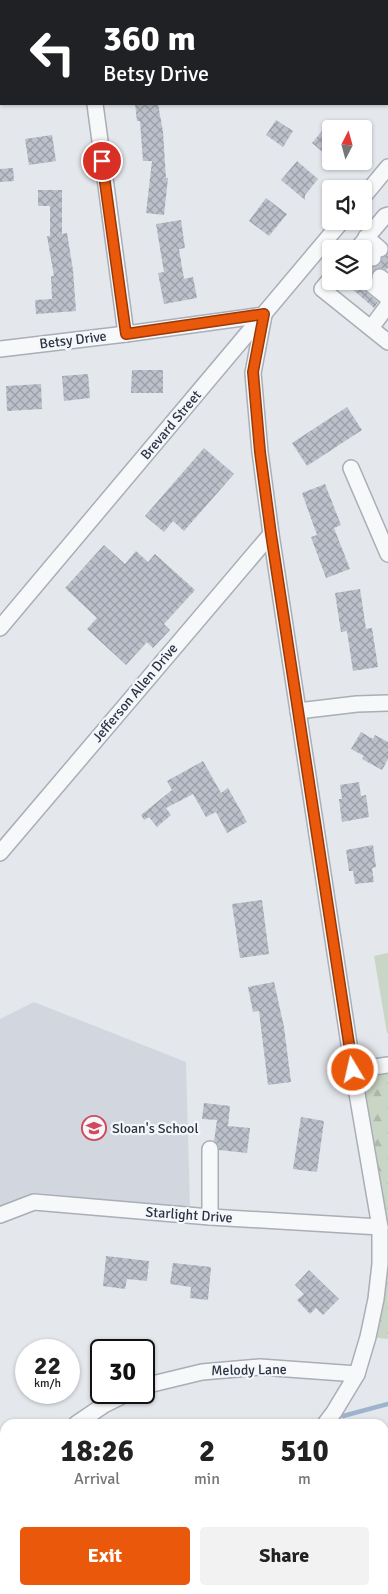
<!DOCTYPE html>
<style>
body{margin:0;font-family:Signika,sans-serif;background:#f2f2f2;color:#222;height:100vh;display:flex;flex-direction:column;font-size:19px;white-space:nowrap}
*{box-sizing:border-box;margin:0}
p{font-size:16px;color:#767676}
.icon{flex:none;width:28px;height:28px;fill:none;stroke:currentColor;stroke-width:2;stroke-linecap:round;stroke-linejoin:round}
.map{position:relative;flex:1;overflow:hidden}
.panel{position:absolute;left:0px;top:1419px;width:389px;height:176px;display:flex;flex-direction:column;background:#fff;border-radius:15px 15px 0 0;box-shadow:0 1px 4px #0004}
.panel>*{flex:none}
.hud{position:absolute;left:0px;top:0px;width:389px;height:105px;box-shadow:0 1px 4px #0004;background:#202124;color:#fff;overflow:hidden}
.needle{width:32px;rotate:6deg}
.fabs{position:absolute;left:322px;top:120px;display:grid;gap:10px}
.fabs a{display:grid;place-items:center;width:50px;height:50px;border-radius:5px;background:#fff;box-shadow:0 1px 4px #0004;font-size:25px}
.speed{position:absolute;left:15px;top:1339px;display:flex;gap:10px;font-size:25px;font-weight:700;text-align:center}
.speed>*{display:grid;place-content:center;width:65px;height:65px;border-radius:50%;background:#fff;box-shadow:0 1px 4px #0004;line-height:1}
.speed small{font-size:12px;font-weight:400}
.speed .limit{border:2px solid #111;border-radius:8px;background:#fff;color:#111}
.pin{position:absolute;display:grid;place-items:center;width:42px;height:42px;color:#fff;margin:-21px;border:2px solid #fff;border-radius:50%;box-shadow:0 1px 5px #0007}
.me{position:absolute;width:55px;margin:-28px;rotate:351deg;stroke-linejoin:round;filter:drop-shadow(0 0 4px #0008)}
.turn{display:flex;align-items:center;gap:18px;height:105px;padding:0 20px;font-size:22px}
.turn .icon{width:65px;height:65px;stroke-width:2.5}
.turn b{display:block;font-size:35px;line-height:42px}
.eta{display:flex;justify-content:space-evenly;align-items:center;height:85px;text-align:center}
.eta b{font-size:30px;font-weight:700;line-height:35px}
.cta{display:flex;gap:10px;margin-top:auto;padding:10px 20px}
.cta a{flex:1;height:58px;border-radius:5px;background:#ea580c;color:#fff;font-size:20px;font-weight:700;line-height:58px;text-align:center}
.cta a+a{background:#f2f2f2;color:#222}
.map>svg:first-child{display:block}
</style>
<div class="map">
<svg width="388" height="1594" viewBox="0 0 388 1594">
<defs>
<pattern id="forest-firs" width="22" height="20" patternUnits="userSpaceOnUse" patternTransform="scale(1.25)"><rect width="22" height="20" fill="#c9d6c5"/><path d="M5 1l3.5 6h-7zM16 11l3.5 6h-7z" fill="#adb8ab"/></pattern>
<pattern id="building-cross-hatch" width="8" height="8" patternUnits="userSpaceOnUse" patternTransform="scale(1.25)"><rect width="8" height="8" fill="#bbc0ca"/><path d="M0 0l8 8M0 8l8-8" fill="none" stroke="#989da6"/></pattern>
</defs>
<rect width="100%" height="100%" fill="#e4e7ec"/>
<polygon fill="#d2d6de" points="34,1002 186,1062 190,1208 39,1193 0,1206 0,1019"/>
<polygon fill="url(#forest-firs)" points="388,1065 388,1339 368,1337 380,1264 353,1070"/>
<polygon fill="#c9d6c5" points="388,953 388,1033 387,1033 374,956"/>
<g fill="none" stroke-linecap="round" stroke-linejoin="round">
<g stroke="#9fb4cc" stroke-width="4.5">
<polyline points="343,1416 388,1404"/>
<polyline points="150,1594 152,1590"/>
</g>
</g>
<g fill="url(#building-cross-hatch)">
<polygon points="135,104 158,104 163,132 166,178 168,178 164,215 146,213 152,161 143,161 140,121 137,121"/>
<polygon points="276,120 293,131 283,147 266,135"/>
<polygon points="331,120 331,159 312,143"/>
<polygon points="52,135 56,161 29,165 25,139"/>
<polygon points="297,161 318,179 305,195 305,200 281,180"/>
<polygon points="13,168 14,181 0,182 0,169"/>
<polygon points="38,190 62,190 62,234 67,233 73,270 76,311 36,314 35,300 52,299 51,276 54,276 47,236 50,236 50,206 38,206"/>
<polygon points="266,198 287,214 269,236 249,221"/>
<polygon points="181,220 185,248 179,249 184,279 193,277 197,298 164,304 158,273 164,272 156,224"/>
<polygon points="388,253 388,268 386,270 382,268 376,269 364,284 367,293 378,302 374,308 343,281 364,281 364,269 367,265 372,267 376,267 380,264 382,258"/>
<polygon points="132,370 163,370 163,393 131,393"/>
<polygon points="88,374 90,398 64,401 62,376"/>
<polygon points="41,384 42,409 7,411 6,386"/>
<polygon points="347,407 362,430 307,466 292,443"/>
<polygon points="204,448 234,474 184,531 173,521 164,532 145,516"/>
<polygon points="325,484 341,525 334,528 350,569 326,578 311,537 317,535 302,493"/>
<polygon points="104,545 125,564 136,551 148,562 155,554 195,590 164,624 170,630 153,648 147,642 126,665 87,629 97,618 65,588"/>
<polygon points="360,589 366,629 372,628 378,667 353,671 347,631 341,632 335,593"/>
<polygon points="361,732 373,739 375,735 388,742 388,759 382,770 362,759 364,756 351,749"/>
<polygon points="203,761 221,793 228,788 247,822 227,833 216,812 206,817 193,794 166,808 171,815 157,827 149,817 144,820 141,815 172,790 167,781"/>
<polygon points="359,782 361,796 366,795 369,817 342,822 339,799 342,799 340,785"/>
<polygon points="373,845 376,867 372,868 374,882 355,884 353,871 349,871 346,850"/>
<polygon points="262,900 269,954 240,958 232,904"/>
<polygon points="274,982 284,1027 291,1082 268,1085 259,1011 253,1012 248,987"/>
<polygon points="204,1103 230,1106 228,1126 250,1128 247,1153 219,1150 218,1145 214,1141 217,1120 202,1119"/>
<polygon points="301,1117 324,1121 317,1172 293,1169"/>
<polygon points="106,1256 149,1261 147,1281 127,1279 125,1289 103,1286"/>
<polygon points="173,1263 211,1267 208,1300 190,1298 191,1287 170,1284"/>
<polygon points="309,1270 339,1299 323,1315 316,1308 310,1314 297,1300 304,1294 295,1285"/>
</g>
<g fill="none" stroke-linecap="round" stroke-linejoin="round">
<g stroke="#bfc3cb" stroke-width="15" stroke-dasharray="15 8" stroke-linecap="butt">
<polyline points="367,265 380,277"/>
<polyline points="364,278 373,286"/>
</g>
<defs>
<g id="minor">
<polyline points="81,0 81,1"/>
<polyline points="95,104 126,334"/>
<polyline points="364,196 388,167"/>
<polyline points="366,237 380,249"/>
<polyline points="357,249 385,216 388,215"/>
<polyline points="364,250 373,258"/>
<polyline points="380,277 388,283"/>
<polyline points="331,278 322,289 388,342"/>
<polyline points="373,286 388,298"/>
<polyline points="371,328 388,305"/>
<polyline points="0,349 126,334 264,315 253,373 260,452 271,534 353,1070 380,1227 380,1264 376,1299 368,1337 357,1374 334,1412 325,1424"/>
<polyline points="351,468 388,554"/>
<polyline points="0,628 342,221"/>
<polyline points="298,711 357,704 388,703"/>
<polyline points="0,853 271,534"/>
<polyline points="353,1070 388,1065"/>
<polyline points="0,1215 34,1202 210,1217 380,1227"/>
<polyline points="210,1217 210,1149"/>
<polyline points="144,1386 202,1372 260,1367 357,1374"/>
<polyline points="76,1424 104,1405 130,1392"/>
<polyline points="0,1578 5,1569"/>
<polyline points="228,1590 228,1594"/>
<polyline points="266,1590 273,1594"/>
<polyline points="163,1594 167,1590"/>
</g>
</defs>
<use href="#minor" stroke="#a9aeb7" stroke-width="18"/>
<use href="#minor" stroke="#f7f8fa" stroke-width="15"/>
</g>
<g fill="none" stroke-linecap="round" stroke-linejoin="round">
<defs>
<polyline id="route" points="102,161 126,334 264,314 253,372 260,452 271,534 353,1070"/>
</defs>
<use href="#route" stroke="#983908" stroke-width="12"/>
<use href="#route" stroke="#ea580c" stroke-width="9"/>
</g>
<defs>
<symbol id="school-ring" viewBox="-11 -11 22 22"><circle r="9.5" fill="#f4f6f9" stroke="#d1495b" stroke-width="1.5"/><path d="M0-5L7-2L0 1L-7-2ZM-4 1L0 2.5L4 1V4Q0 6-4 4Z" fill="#d1495b"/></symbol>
</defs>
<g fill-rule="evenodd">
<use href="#school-ring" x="80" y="1114" width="28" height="28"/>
</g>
<g text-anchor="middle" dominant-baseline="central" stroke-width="4.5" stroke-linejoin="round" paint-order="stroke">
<g font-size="14" fill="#2b3445" stroke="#f4f6f9">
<text transform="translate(73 340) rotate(-7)">Betsy Drive</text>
<text transform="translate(171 425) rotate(-50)">Brevard Street</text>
<text transform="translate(135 693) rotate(-50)">Jefferson Allen Drive</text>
<text transform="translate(189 1215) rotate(4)">Starlight Drive</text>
<text transform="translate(249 1370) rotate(-1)">Melody Lane</text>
</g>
<g font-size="14" fill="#2b3445" stroke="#f4f6f9" text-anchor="start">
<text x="112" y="1128">Sloan's School</text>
</g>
</g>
</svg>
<div class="fabs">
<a><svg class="needle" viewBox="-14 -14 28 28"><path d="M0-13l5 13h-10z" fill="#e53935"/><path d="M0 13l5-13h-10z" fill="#767676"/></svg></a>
<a><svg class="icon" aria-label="sound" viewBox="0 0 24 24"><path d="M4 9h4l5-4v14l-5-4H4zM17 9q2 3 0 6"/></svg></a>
<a><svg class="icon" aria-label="layers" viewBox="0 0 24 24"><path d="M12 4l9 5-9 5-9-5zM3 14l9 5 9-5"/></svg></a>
</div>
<div class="speed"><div>22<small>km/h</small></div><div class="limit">30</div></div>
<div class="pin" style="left:102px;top:161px;background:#d93025"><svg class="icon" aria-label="arrive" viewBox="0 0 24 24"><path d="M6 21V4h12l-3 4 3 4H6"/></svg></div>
<svg class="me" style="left:353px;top:1070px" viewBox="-20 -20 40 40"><circle r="17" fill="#ea580c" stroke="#fff" stroke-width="3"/><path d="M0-11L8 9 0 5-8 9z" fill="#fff"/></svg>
<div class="hud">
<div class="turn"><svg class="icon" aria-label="left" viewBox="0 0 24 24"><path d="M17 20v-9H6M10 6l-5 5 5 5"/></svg><div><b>360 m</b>Betsy Drive</div></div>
</div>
<section class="panel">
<div class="eta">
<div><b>18:26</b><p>Arrival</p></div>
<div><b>2</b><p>min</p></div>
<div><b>510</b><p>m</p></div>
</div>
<div class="cta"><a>Exit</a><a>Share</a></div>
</section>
</div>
